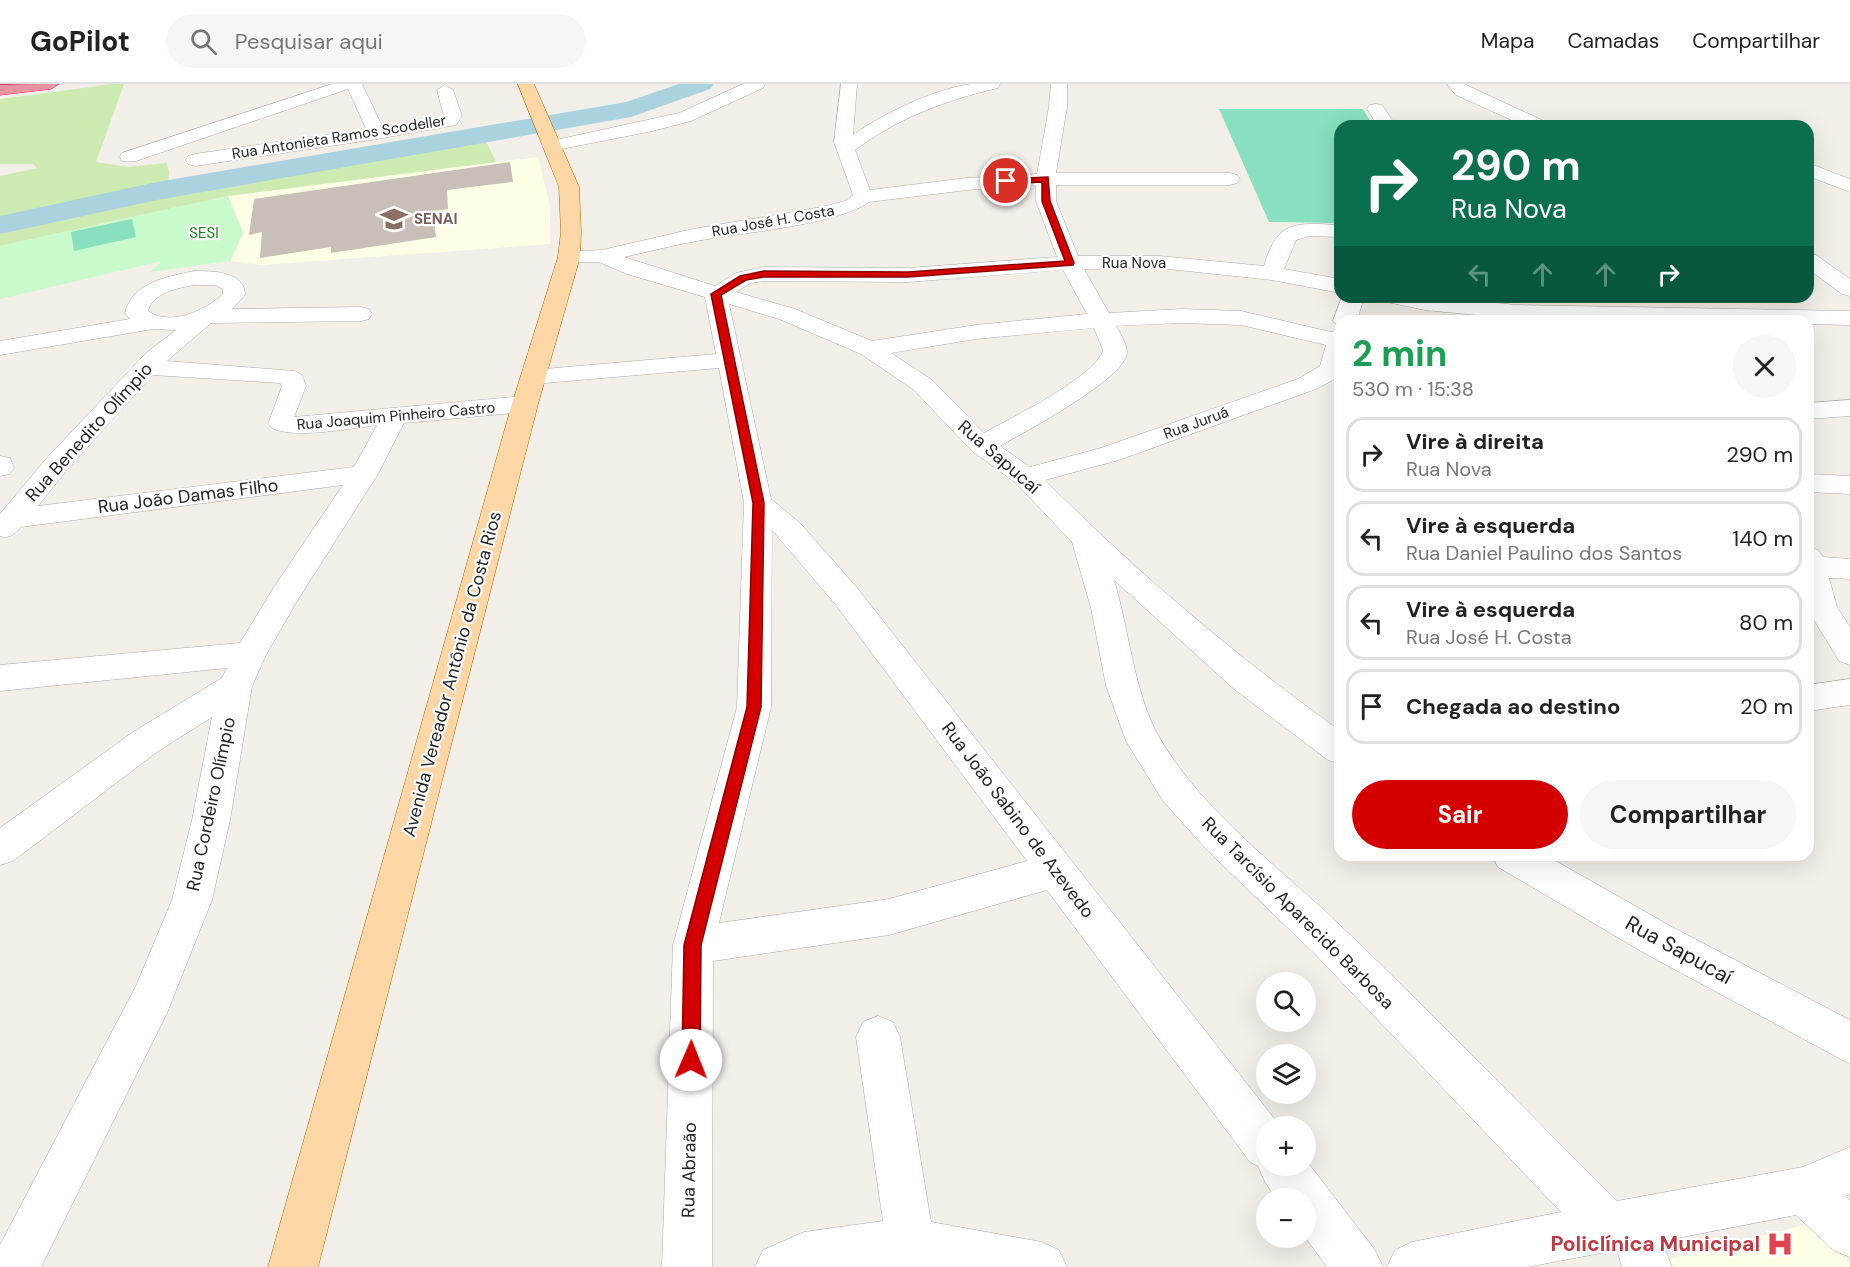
<!DOCTYPE html>
<html lang="pt">
<meta charset="utf-8">
<style>
body{margin:0;font-family:"DM Sans",sans-serif;background:#f6f6f6;color:#222;height:100vh;display:flex;flex-direction:column;font-size:22px;white-space:nowrap}
*{box-sizing:border-box;margin:0}
p{font-size:20px;color:#767676}
.icon{flex:none;width:33px;height:33px;fill:none;stroke:currentColor;stroke-width:2;stroke-linecap:round;stroke-linejoin:round}
.map{position:relative;flex:1;overflow:hidden}
.drawer{position:absolute;left:1334px;top:231px;width:480px;height:546px;display:flex;flex-direction:column;background:#fff;border-radius:18px;box-shadow:0 6px 24px #0002}
.drawer>*{flex:none}
.hud{position:absolute;left:1334px;top:36px;width:480px;height:183px;border-radius:18px;box-shadow:0 6px 24px #0002;background:#0b6e4f;color:#fff;overflow:hidden}
.fabs{position:absolute;left:1256px;top:888px;display:grid;gap:12px}
.fabs a{display:grid;place-items:center;width:60px;height:60px;border-radius:50%;background:#fff;box-shadow:0 6px 24px #0002;font-size:30px}
.pin{position:absolute;display:grid;place-items:center;width:51px;height:51px;color:#fff;margin:-26px;border:3px solid #fff;border-radius:50%;box-shadow:0 2px 6px #0007}
.me{position:absolute;width:66px;margin:-33px;rotate:1deg;stroke-linejoin:round;filter:drop-shadow(0 0 4px #0008)}
.turn{display:flex;align-items:center;gap:21px;height:126px;padding:0 18px;font-size:27px}
.turn .icon{width:78px;height:78px;stroke-width:2.5}
.turn b{display:block;font-size:42px;line-height:51px}
.lanes{display:flex;align-items:center;height:57px;padding:0 18px;background:#0003;justify-content:center;gap:30px;direction:ltr}
.lanes .off{opacity:.35}
.round{display:grid;place-items:center;flex:none;width:63px;height:63px;border-radius:32px;background:#f6f6f6}
.overview{display:flex;align-items:center;justify-content:space-between;height:102px;padding:0 18px}
h1{font-size:36px;font-weight:700;line-height:45px;color:#1e9e55}
.cta{display:flex;gap:12px;margin-top:auto;padding:12px 18px}
.cta a{flex:1;height:69px;border-radius:36px;background:#d40000;color:#fff;font-size:24px;font-weight:700;line-height:69px;text-align:center}
.cta a+a{background:#f6f6f6;color:#222}
ul{padding:0;list-style:none}
li{display:flex;align-items:center;gap:18px;height:75px;margin:0 12px 9px;padding:0 6px;border:3px solid #e0e0e0;border-radius:18px}
li div{flex:1}
li b{display:block;font-size:22px}
li em{font-style:normal}
header{display:flex;align-items:center;gap:36px;box-sizing:border-box;height:84px;padding:0 30px;background:#fff;border-bottom:2px solid #e0e0e0}
header strong{font-size:28px}
nav{display:flex;gap:33px;margin-inline-start:auto;font-size:21px}
.search{width:420px;height:54px;background:#f6f6f6;display:flex;align-items:center;gap:15px;box-sizing:border-box;padding:0 21px;border-radius:33px;color:#767676;font-size:22px}
.map>svg:first-child{display:block}
</style>
<header>
<strong>GoPilot</strong>
<div class="search"><svg class="icon" aria-label="search" viewBox="0 0 24 24"><circle cx="10" cy="10" r="6"/><path d="M15 15l6 6"/></svg>Pesquisar aqui</div>
<nav><a>Mapa</a><a>Camadas</a><a>Compartilhar</a></nav>
</header>
<div class="map">
<svg width="1850" height="1183" viewBox="0 0 1850 1183">
<rect width="100%" height="100%" fill="#f2efe9"/>
<g fill="#ffffe5">
<polygon points="538,73 550,122 550,160 261,181 230,177 243,149 228,112"/>
<polygon points="1809,1140 1850,1180 1850,1183 1639,1183"/>
</g>
<g fill="#cdebb0">
<polygon points="113,0 124,0 96,78 128,83 167,79 169,88 168,100 0,135 0,92 37,84 33,80 0,80 0,15"/>
<path d="M486,57L496,78L228,112L0,162V145C161,110 323,82 486,57Z"/>
</g>
<polygon fill="#c8facc" points="228,112 243,149 230,177 150,188 162,177 0,215 0,162"/>
<g fill="#88e0be">
<polygon points="1219,25 1363,25 1373,42 1340,42 1339,139 1269,138"/>
<polygon points="132,135 136,153 74,167 71,148"/>
</g>
<g fill="none" stroke-linecap="round" stroke-linejoin="round">
<polygon fill="#aad3df" fill-rule="evenodd" points="679,0 714,0 710,5 631,33 157,116 0,150 0,132 157,98 626,18"/>
</g>
<polygon fill="#c7bfb8" points="510,78 513,98 447,106 448,125 433,127 436,153 331,169 331,163 260,174 262,148 249,151 254,115"/>
<g fill="none" stroke-linecap="round" stroke-linejoin="round">
<defs>
<g id="minor">
<polygon points="332,0 362,0 382,42 444,33 437,6 445,1 453,6 462,32 456,41 377,55 195,82 188,80 186,76 188,72 195,70 366,45 348,5 136,77 122,77 120,73 122,69"/>
<polygon points="743,0 765,0 763,4 691,37 648,48 551,67 545,66 542,62 545,58 551,57 679,29"/>
<path d="M841,0H857L853,51C882,30 936,4 972,0C981,0 991,0 1000,0L998,4C946,16 898,34 855,66L870,106L967,94L1037,90L1049,23L1051,0H1067V23L1056,89H1230L1237,91L1240,95L1237,99L1230,101H1056V117L1078,172H1159L1264,182C1278,135 1296,139 1340,141V153L1309,152L1296,156L1284,185L1340,195V209L1272,196L1159,184L1084,185L1109,229L1182,225L1241,227L1331,248L1340,246V289L1333,296L1316,305L1119,376L1045,396C1136,488 1235,571 1340,647V680L1328,676L1234,605L1114,496C1129,545 1134,609 1159,653C1204,730 1281,784 1344,845C1437,934 1526,1027 1617,1117L1803,1083L1850,1063V1110L1845,1112L1850,1116V1173L1833,1166L1796,1131L1662,1157L1672,1183H1622L1617,1166L1527,1183H1387L1395,1166L1412,1158L1561,1128L1315,870L1209,768L1163,717L1126,657L1106,602L1091,524L1072,458L1016,399L972,367L914,306L861,270L779,235L729,220L771,415L800,439L858,505L1280,1042H1266V1082H1305V1075L1375,1166L1383,1183H1327L1305,1153V1114H1276L1265,1098L1258,1082L1250,1078L1047,806L889,851L713,877L712,1183H662L673,861L737,623L744,419L719,284L533,300L524,298L521,293L524,288L533,286L716,270L705,213L627,190L599,178H561L558,173L561,168L602,166L693,145L822,123L845,117L853,111L834,58ZM1036,101V117L1057,173L908,184L764,183L736,189L715,202L624,173C648,168 673,161 697,157C738,149 838,141 869,118L967,106ZM1063,186L1087,230L976,241L872,257L795,225L736,208L751,199L764,197L908,198ZM1182,239L1241,241L1326,261L1320,282L1298,295L1101,364L1030,383L1000,362C1024,348 1126,295 1127,268C1127,260 1120,249 1116,242ZM1094,244L1103,266C1097,292 1009,335 984,349L932,296L891,269L976,255ZM772,446L836,521L1027,777L889,815L719,839L771,623Z"/>
<polygon points="1447,0 1464,0 1546,38 1549,42 1525,42 1456,11"/>
<polygon points="1376,20 1382,21 1396,42 1378,42 1367,25 1370,21"/>
<polygon points="1808,79 1850,95 1850,108 1808,92"/>
<polygon points="1808,170 1816,171 1850,195 1850,212 1842,210 1808,185"/>
<path d="M194,187C212,187 245,187 245,211L232,225L361,223L369,225L372,230L369,235L361,237L211,239L167,277L295,287L302,291L306,302L294,333L525,312L534,315L538,320L534,325L525,328L404,339L378,390L297,517L266,571L252,602L230,736L212,816L167,929L41,1183H0V1161L136,902L172,816L192,736L212,633L157,668L13,777L0,781V744L133,648L222,594L227,584L0,607V581L240,559L274,503L343,401L21,443C15,450 10,455 0,452V430L46,375L146,269L176,246L153,245L0,271V257L130,235L125,229C132,198 167,193 194,187ZM194,201H215L223,205V210C206,226 170,243 148,227C152,209 178,204 194,201ZM153,291L280,299L282,302L268,340C280,358 354,344 377,341L354,383L38,422L66,387Z"/>
<polygon points="1342,213 1364,213 1357,237 1340,237 1340,243 1333,237"/>
<polygon points="1384,213 1433,213 1517,221 1850,227 1850,241 1808,240 1808,237 1517,235 1425,226 1387,218"/>
<polygon points="1850,316 1850,332 1808,335 1808,319"/>
<polygon points="0,372 10,374 14,384 10,390 0,392"/>
<polygon points="1808,390 1850,392 1850,410 1808,408"/>
<polygon points="1808,463 1818,466 1823,473 1850,475 1850,495 1829,494 1837,523 1850,543 1850,581 1839,577 1808,526"/>
<polygon points="1850,595 1850,621 1808,627 1808,601"/>
<polygon points="1492,771 1545,771 1674,844 1850,936 1850,980 1646,870 1498,783"/>
<polygon points="878,932 893,938 900,953 931,1138 1042,1158 1059,1166 1067,1183 755,1183 763,1166 804,1148 883,1137 856,953 863,938"/>
</g>
<polygon id="major" points="518,0 534,0 579,103 581,148 580,173 538,320 318,1183 268,1183 512,320 558,173 561,148 559,103"/>
<polygon id="highway" points="59,0 51,5 0,11 0,1"/>
</defs>
<use href="#minor" stroke="#a9a9a9" stroke-width="1"/>
<use href="#major" stroke="#a06b00" stroke-width="1"/>
<use href="#highway" stroke="#dc2a67" stroke-width="1"/>
<use href="#minor" fill="#fff" fill-rule="evenodd"/>
<use href="#major" fill="#fcd6a4" fill-rule="evenodd"/>
<use href="#highway" fill="#e892a2" fill-rule="evenodd"/>
</g>
<polygon fill="#d40000" stroke="#8a0000" stroke-width="1.5" points="1048,93 1050,117 1074,179 1073,181 908,193 764,193 746,196 721,211 764,419 761,623 701,861 700,976 697,983 691,985 684,983 682,976 684,861 747,623 753,419 711,210 740,192 764,187 908,188 1065,177 1042,117 1042,98 1006,100 1002,97 1006,95"/>
<defs>
<symbol id="university-bare" viewBox="-9 -9 18 18"><path d="M0-5L7-2L0 1L-7-2ZM-4 1L0 2.5L4 1V4Q0 6-4 4Z" fill="#8d6e63" stroke="#fff" stroke-width="2.5" paint-order="stroke"/></symbol>
<symbol id="hospital-bare" viewBox="-9 -9 18 18"><path d="M-5-5h3v3.5h4V-5h3V5h-3V1.5h-4V5h-3Z" fill="#e0444e" stroke="#fff" stroke-width="2.5" paint-order="stroke"/></symbol>
</defs>
<g fill-rule="evenodd">
<use href="#university-bare" x="375" y="116" width="38" height="38"/>
<use href="#hospital-bare" x="1761" y="1141" width="38" height="38"/>
</g>
<g text-anchor="middle" dominant-baseline="central" stroke-width="4.5" stroke-linejoin="round" paint-order="stroke">
<g font-size="15" fill="#222" stroke="#fff">
<text transform="translate(339 53) rotate(-9)">Rua Antonieta Ramos Scodeller</text>
<text transform="translate(773 137) rotate(-10)">Rua José H. Costa</text>
<text x="1134" y="179">Rua Nova</text>
<text transform="translate(396 332) rotate(-5)">Rua Joaquim Pinheiro Castro</text>
<text transform="translate(1196 339) rotate(-20)">Rua Juruá</text>
</g>
<g font-size="15" font-weight="bold" fill="#785e54" stroke="#fff" text-anchor="start">
<text x="414" y="135">SENAI</text>
</g>
<g font-size="15" fill="#0c8416" stroke="#fff">
<text x="204" y="149">SESI</text>
</g>
<g font-size="18" fill="#222" stroke="#fff">
<text transform="translate(89 348) rotate(-48)">Rua Benedito Olímpio</text>
<text transform="translate(999 373) rotate(41)">Rua Sapucaí</text>
<text transform="translate(188 412) rotate(-7)">Rua João Damas Filho</text>
<text transform="translate(452 590) rotate(-75)">Avenida Vereador Antônio da Costa Rios</text>
<text transform="translate(211 720) rotate(-78)">Rua Cordeiro Olímpio</text>
<text transform="translate(1018 736) rotate(53)">Rua João Sabino de Azevedo</text>
<text transform="translate(1298 829) rotate(45)">Rua Tarcísio Aparecido Barbosa</text>
<text transform="translate(689 1086) rotate(-89)">Rua Abraão</text>
</g>
<g font-size="21" fill="#222" stroke="#fff">
<text transform="translate(1679 866) rotate(29)">Rua Sapucaí</text>
</g>
<g font-size="21" font-weight="bold" fill="#be3a42" stroke="#fff" text-anchor="end">
<text x="1760" y="1160">Policlínica Municipal</text>
</g>
</g>
</svg>
<div class="fabs">
<a><svg class="icon" aria-label="search" viewBox="0 0 24 24"><circle cx="10" cy="10" r="6"/><path d="M15 15l6 6"/></svg></a>
<a><svg class="icon" aria-label="layers" viewBox="0 0 24 24"><path d="M12 4l9 5-9 5-9-5zM3 14l9 5 9-5"/></svg></a>
<a>+</a>
<a>−</a>
</div>
<div class="pin" style="left:1006px;top:97px;background:#d93025"><svg class="icon" aria-label="arrive" viewBox="0 0 24 24"><path d="M6 21V4h12l-3 4 3 4H6"/></svg></div>
<svg class="me" style="left:691px;top:976px" viewBox="-20 -20 40 40"><circle r="19" fill="#fff"/><path d="M0-13L10 11 0 6-10 11z" fill="#d40000"/></svg>
<div class="hud">
<div class="turn"><svg class="icon" aria-label="right" viewBox="0 0 24 24"><path d="M7 20v-9h11M14 6l5 5-5 5"/></svg><div><b>290 m</b>Rua Nova</div></div>
<div class="lanes"><svg class="icon off" aria-label="left" viewBox="0 0 24 24"><path d="M17 20v-9H6M10 6l-5 5 5 5"/></svg><svg class="icon off" aria-label="ahead" viewBox="0 0 24 24"><path d="M12 20V5M6 11l6-6 6 6"/></svg><svg class="icon off" aria-label="ahead" viewBox="0 0 24 24"><path d="M12 20V5M6 11l6-6 6 6"/></svg><svg class="icon" aria-label="right" viewBox="0 0 24 24"><path d="M7 20v-9h11M14 6l5 5-5 5"/></svg></div>
</div>
<section class="drawer">
<div class="overview"><div><h1>2 min</h1><p>530 m · 15:38</p></div><a class="round"><svg class="icon" aria-label="close" viewBox="0 0 24 24"><path d="M6 6l12 12M18 6L6 18"/></svg></a></div>
<ul>
<li><svg class="icon" aria-label="right" viewBox="0 0 24 24"><path d="M7 20v-9h11M14 6l5 5-5 5"/></svg><div><b>Vire à direita</b><p>Rua Nova</p></div><em>290 m</em></li>
<li><svg class="icon" aria-label="left" viewBox="0 0 24 24"><path d="M17 20v-9H6M10 6l-5 5 5 5"/></svg><div><b>Vire à esquerda</b><p>Rua Daniel Paulino dos Santos</p></div><em>140 m</em></li>
<li><svg class="icon" aria-label="left" viewBox="0 0 24 24"><path d="M17 20v-9H6M10 6l-5 5 5 5"/></svg><div><b>Vire à esquerda</b><p>Rua José H. Costa</p></div><em>80 m</em></li>
<li><svg class="icon" aria-label="arrive" viewBox="0 0 24 24"><path d="M6 21V4h12l-3 4 3 4H6"/></svg><div><b>Chegada ao destino</b></div><em>20 m</em></li>
</ul>
<div class="cta"><a>Sair</a><a>Compartilhar</a></div>
</section>
</div>
